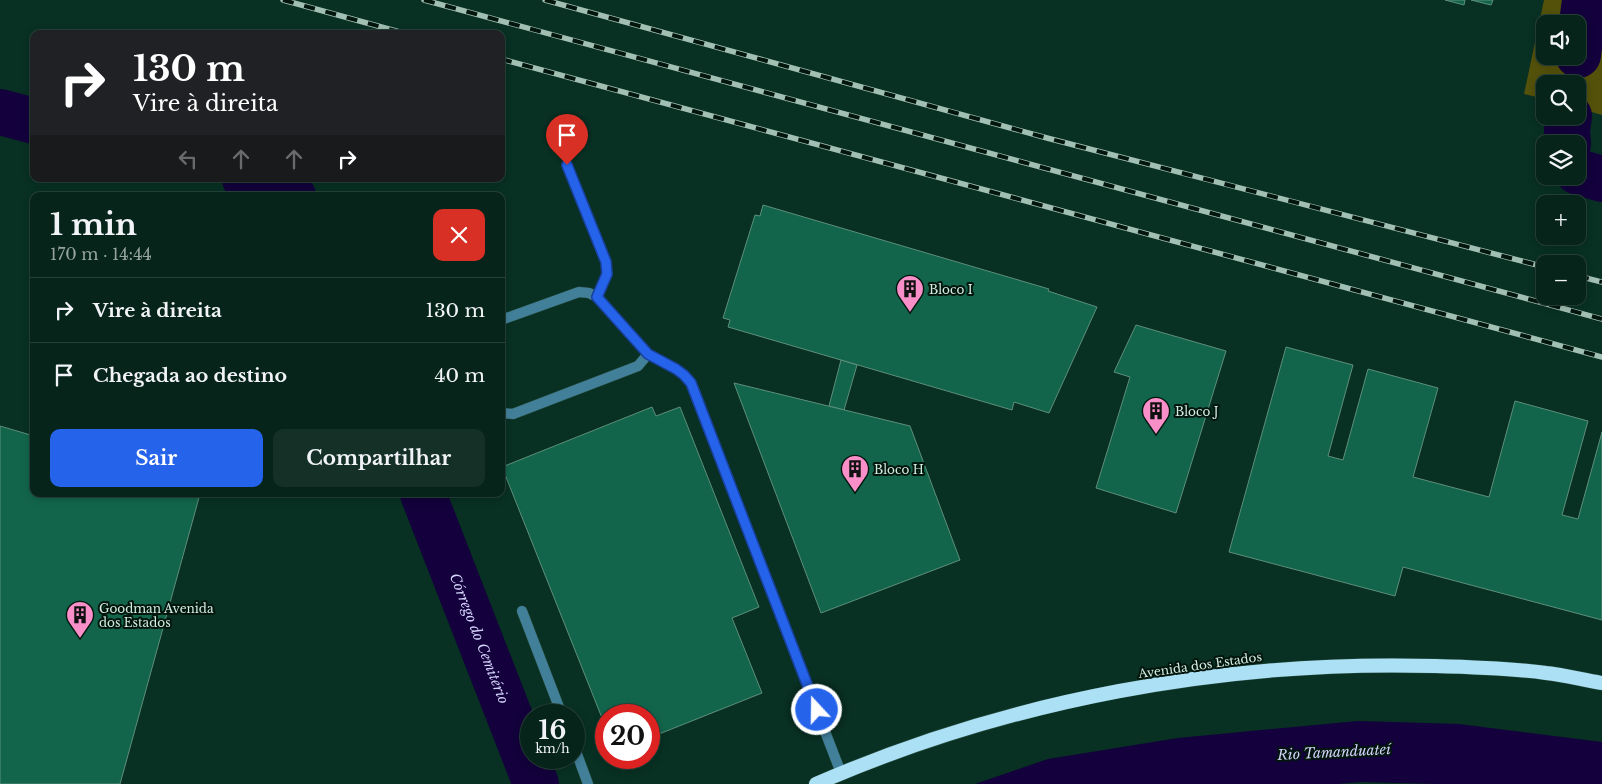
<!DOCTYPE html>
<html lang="pt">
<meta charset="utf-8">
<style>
body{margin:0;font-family:"Libre Baskerville",serif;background:#143027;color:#f1f3f6;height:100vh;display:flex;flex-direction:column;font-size:19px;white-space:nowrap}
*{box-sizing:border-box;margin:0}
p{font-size:16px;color:#98a4a2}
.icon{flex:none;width:28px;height:28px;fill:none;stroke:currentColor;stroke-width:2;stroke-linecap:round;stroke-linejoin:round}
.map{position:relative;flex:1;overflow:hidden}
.side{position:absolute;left:30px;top:192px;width:475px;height:305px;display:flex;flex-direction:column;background:#06241a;border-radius:10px;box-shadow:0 2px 8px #0003,0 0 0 1px #274139}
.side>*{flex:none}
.hud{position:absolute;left:30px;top:30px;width:475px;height:152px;border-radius:10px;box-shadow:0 2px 8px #0003,0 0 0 1px #274139;background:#202124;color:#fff;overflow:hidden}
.tools{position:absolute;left:1536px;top:15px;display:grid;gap:10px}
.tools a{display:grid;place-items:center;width:50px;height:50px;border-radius:10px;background:#06241a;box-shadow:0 2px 8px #0003,0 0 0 1px #274139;font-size:25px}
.speed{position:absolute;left:520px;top:704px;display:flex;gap:10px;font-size:25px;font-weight:700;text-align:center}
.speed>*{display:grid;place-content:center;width:65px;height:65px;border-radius:50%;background:#06241a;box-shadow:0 2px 8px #0003,0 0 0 1px #274139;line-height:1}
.speed small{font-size:12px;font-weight:400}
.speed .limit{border:8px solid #d22;background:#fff;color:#111}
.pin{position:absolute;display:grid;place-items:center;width:42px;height:42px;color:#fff;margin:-51px -21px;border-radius:50% 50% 50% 0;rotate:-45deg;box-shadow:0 0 5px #0007}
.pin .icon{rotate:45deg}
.me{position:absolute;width:55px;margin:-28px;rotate:339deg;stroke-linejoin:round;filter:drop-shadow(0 0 4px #0008)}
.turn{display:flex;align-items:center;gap:18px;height:105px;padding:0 20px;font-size:22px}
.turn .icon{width:65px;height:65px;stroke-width:2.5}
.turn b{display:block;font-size:35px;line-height:42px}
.lanes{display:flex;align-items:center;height:48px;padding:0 20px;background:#0003;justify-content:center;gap:25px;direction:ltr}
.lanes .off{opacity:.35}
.round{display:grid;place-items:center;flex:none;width:52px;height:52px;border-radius:10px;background:#143027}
.summary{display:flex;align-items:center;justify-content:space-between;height:85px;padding:0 20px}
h1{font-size:30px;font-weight:800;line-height:38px}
.action{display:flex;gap:10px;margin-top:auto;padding:10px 20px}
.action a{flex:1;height:58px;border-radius:10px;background:#2563eb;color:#fff;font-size:20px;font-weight:800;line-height:58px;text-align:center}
.action a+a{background:#143027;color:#f1f3f6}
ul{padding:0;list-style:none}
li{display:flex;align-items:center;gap:15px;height:65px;padding:0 20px;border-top:1px solid #274139}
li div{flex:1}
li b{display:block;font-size:19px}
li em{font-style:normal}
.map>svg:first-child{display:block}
</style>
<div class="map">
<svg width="1602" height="784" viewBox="0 0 1602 784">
<rect width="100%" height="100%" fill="#083023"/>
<path fill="#54510b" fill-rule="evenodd" d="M1544,0H1602V115L1578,108V84H1545V99L1524,94ZM1545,24H1578V56H1545Z"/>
<polygon fill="#13003c" points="1358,721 1459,724 1602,742 1602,784 1439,784 1361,782 1337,784 975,784 1048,759 1178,738"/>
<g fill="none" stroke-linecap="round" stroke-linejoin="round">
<g stroke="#13003c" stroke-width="46">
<polyline points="1578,55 1585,0"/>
<polyline points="0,112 34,121"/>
<polyline points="1568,144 1567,131 1569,116"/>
<polyline points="1578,172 1602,179"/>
<polyline points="245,179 278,188 293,196"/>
<path id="s1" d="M423,494L536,784"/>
</g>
</g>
<g fill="#12654b" stroke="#5d8f7b">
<polygon points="1445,0 1465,0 1464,5"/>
<polygon points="1471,0 1493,0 1491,5"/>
<polygon points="763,205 1049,289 1048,291 1097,307 1049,413 1014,402 1012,410 728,327 730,320 723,318 755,215 760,216"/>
<polygon points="1136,325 1226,351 1176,513 1096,488 1130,377 1114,372"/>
<polygon points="1286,347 1353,365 1328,456 1343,460 1368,369 1438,388 1413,477 1489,497 1515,401 1588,421 1562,515 1578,519 1602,432 1602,620 1403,567 1395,596 1229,552"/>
<polygon points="841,360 857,365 844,410 829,406"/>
<polygon points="734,383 910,426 960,560 821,613"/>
<polygon points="652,407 656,416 680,407 759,607 732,618 762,693 649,738 649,715 606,715 606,728 502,467"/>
<polygon points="0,426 34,436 34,494 200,494 120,784 0,784"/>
</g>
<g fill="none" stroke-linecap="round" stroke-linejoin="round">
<defs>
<g id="service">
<polyline points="567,165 606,262 607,274 597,297"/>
<polyline points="501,320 579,292 589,293 597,297 648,354 676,369 684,375 691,383 841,773"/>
<polyline points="501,413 513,414 638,366 648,354"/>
<polyline points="522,611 562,715"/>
<polyline points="574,746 588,784"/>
</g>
<path id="trunk" d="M816,784C1008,700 1224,660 1434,666C1471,667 1509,668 1546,673C1565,675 1583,680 1602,683"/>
</defs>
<use href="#service" stroke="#284e41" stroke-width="11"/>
<use href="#trunk" stroke="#284e41" stroke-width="15"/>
<use href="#service" stroke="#42809a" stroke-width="10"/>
<use href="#trunk" stroke="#ace0f5" stroke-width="14"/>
<defs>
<g id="rail">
<polyline points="283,0 407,34"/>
<polyline points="424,0 1602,319"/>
<polyline points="545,0 1047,138 1545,267"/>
<polyline points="501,59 1602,357"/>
<polyline points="1578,276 1602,282"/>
</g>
</defs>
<use href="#rail" stroke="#a2bfb3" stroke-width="5.5"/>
<use href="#rail" stroke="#02160e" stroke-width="4" stroke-dasharray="11" stroke-linecap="butt"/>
</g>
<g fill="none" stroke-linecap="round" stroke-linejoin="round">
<defs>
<polyline id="route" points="567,165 606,262 607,274 597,297 648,354 676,369 684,375 691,383 817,710"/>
</defs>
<use href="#route" stroke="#184099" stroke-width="12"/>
<use href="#route" stroke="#2563eb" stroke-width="9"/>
</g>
<defs>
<symbol id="building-pin" viewBox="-11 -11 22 30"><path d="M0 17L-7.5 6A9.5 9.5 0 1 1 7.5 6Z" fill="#f98fc9" stroke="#02160e"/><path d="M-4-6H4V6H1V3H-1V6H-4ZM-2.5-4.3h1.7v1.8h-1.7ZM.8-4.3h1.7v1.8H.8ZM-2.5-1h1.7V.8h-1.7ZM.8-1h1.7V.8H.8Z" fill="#111"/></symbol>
</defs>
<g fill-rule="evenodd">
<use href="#building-pin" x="894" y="273" width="32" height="43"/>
<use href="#building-pin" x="1140" y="395" width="32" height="43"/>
<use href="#building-pin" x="839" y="453" width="32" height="43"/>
<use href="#building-pin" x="64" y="599" width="32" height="43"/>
</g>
<g text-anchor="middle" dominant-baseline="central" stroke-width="4" stroke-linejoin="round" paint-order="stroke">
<g font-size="12" fill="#d3ede1" stroke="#02160e" text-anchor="start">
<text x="929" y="289">Bloco I</text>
<text x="1175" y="411">Bloco J</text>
<text x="874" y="469">Bloco H</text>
<text x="99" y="608">Goodman Avenida<tspan x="99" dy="14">dos Estados</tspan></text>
</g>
<g font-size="12" fill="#d3ede1" stroke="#02160e">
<text transform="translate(1200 665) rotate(-8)">Avenida dos Estados</text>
</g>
<g font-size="14" font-style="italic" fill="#d3d2fa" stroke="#02160e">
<text stroke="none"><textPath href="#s1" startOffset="155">Córrego do Cemitério</textPath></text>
<text transform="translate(1334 752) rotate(-3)">Rio Tamanduateí</text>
</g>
</g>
</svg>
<div class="tools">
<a><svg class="icon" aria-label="sound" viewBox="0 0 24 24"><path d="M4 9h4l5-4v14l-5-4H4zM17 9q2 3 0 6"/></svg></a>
<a><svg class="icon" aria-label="search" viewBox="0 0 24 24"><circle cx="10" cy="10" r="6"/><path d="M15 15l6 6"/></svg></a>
<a><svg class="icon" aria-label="layers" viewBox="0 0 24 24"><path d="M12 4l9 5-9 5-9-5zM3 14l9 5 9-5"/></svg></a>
<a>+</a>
<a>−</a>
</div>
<div class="speed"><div>16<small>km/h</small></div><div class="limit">20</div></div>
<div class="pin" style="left:567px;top:165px;background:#d93025"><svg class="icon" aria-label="arrive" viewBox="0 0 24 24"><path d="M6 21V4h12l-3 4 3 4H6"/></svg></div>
<svg class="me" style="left:817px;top:710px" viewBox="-20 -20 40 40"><circle r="17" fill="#2563eb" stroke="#fff" stroke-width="3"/><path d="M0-11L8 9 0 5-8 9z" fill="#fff"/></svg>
<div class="hud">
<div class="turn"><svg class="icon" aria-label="right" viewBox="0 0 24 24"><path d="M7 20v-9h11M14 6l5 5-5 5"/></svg><div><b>130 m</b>Vire à direita</div></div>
<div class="lanes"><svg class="icon off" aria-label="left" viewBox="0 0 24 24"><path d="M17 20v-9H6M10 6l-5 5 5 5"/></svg><svg class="icon off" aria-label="ahead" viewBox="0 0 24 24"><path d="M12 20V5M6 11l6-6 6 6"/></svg><svg class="icon off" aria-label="ahead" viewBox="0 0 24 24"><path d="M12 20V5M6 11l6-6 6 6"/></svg><svg class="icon" aria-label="right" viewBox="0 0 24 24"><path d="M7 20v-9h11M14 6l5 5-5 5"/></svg></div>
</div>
<section class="side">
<div class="summary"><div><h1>1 min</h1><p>170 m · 14:44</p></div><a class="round" style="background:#d93025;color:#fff"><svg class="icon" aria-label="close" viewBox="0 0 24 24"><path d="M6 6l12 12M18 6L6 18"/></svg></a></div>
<ul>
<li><svg class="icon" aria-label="right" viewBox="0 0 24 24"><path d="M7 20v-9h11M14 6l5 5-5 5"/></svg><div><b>Vire à direita</b></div><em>130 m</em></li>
<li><svg class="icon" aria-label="arrive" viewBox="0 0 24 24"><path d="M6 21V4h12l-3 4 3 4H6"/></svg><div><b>Chegada ao destino</b></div><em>40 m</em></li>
</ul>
<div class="action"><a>Sair</a><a>Compartilhar</a></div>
</section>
</div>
